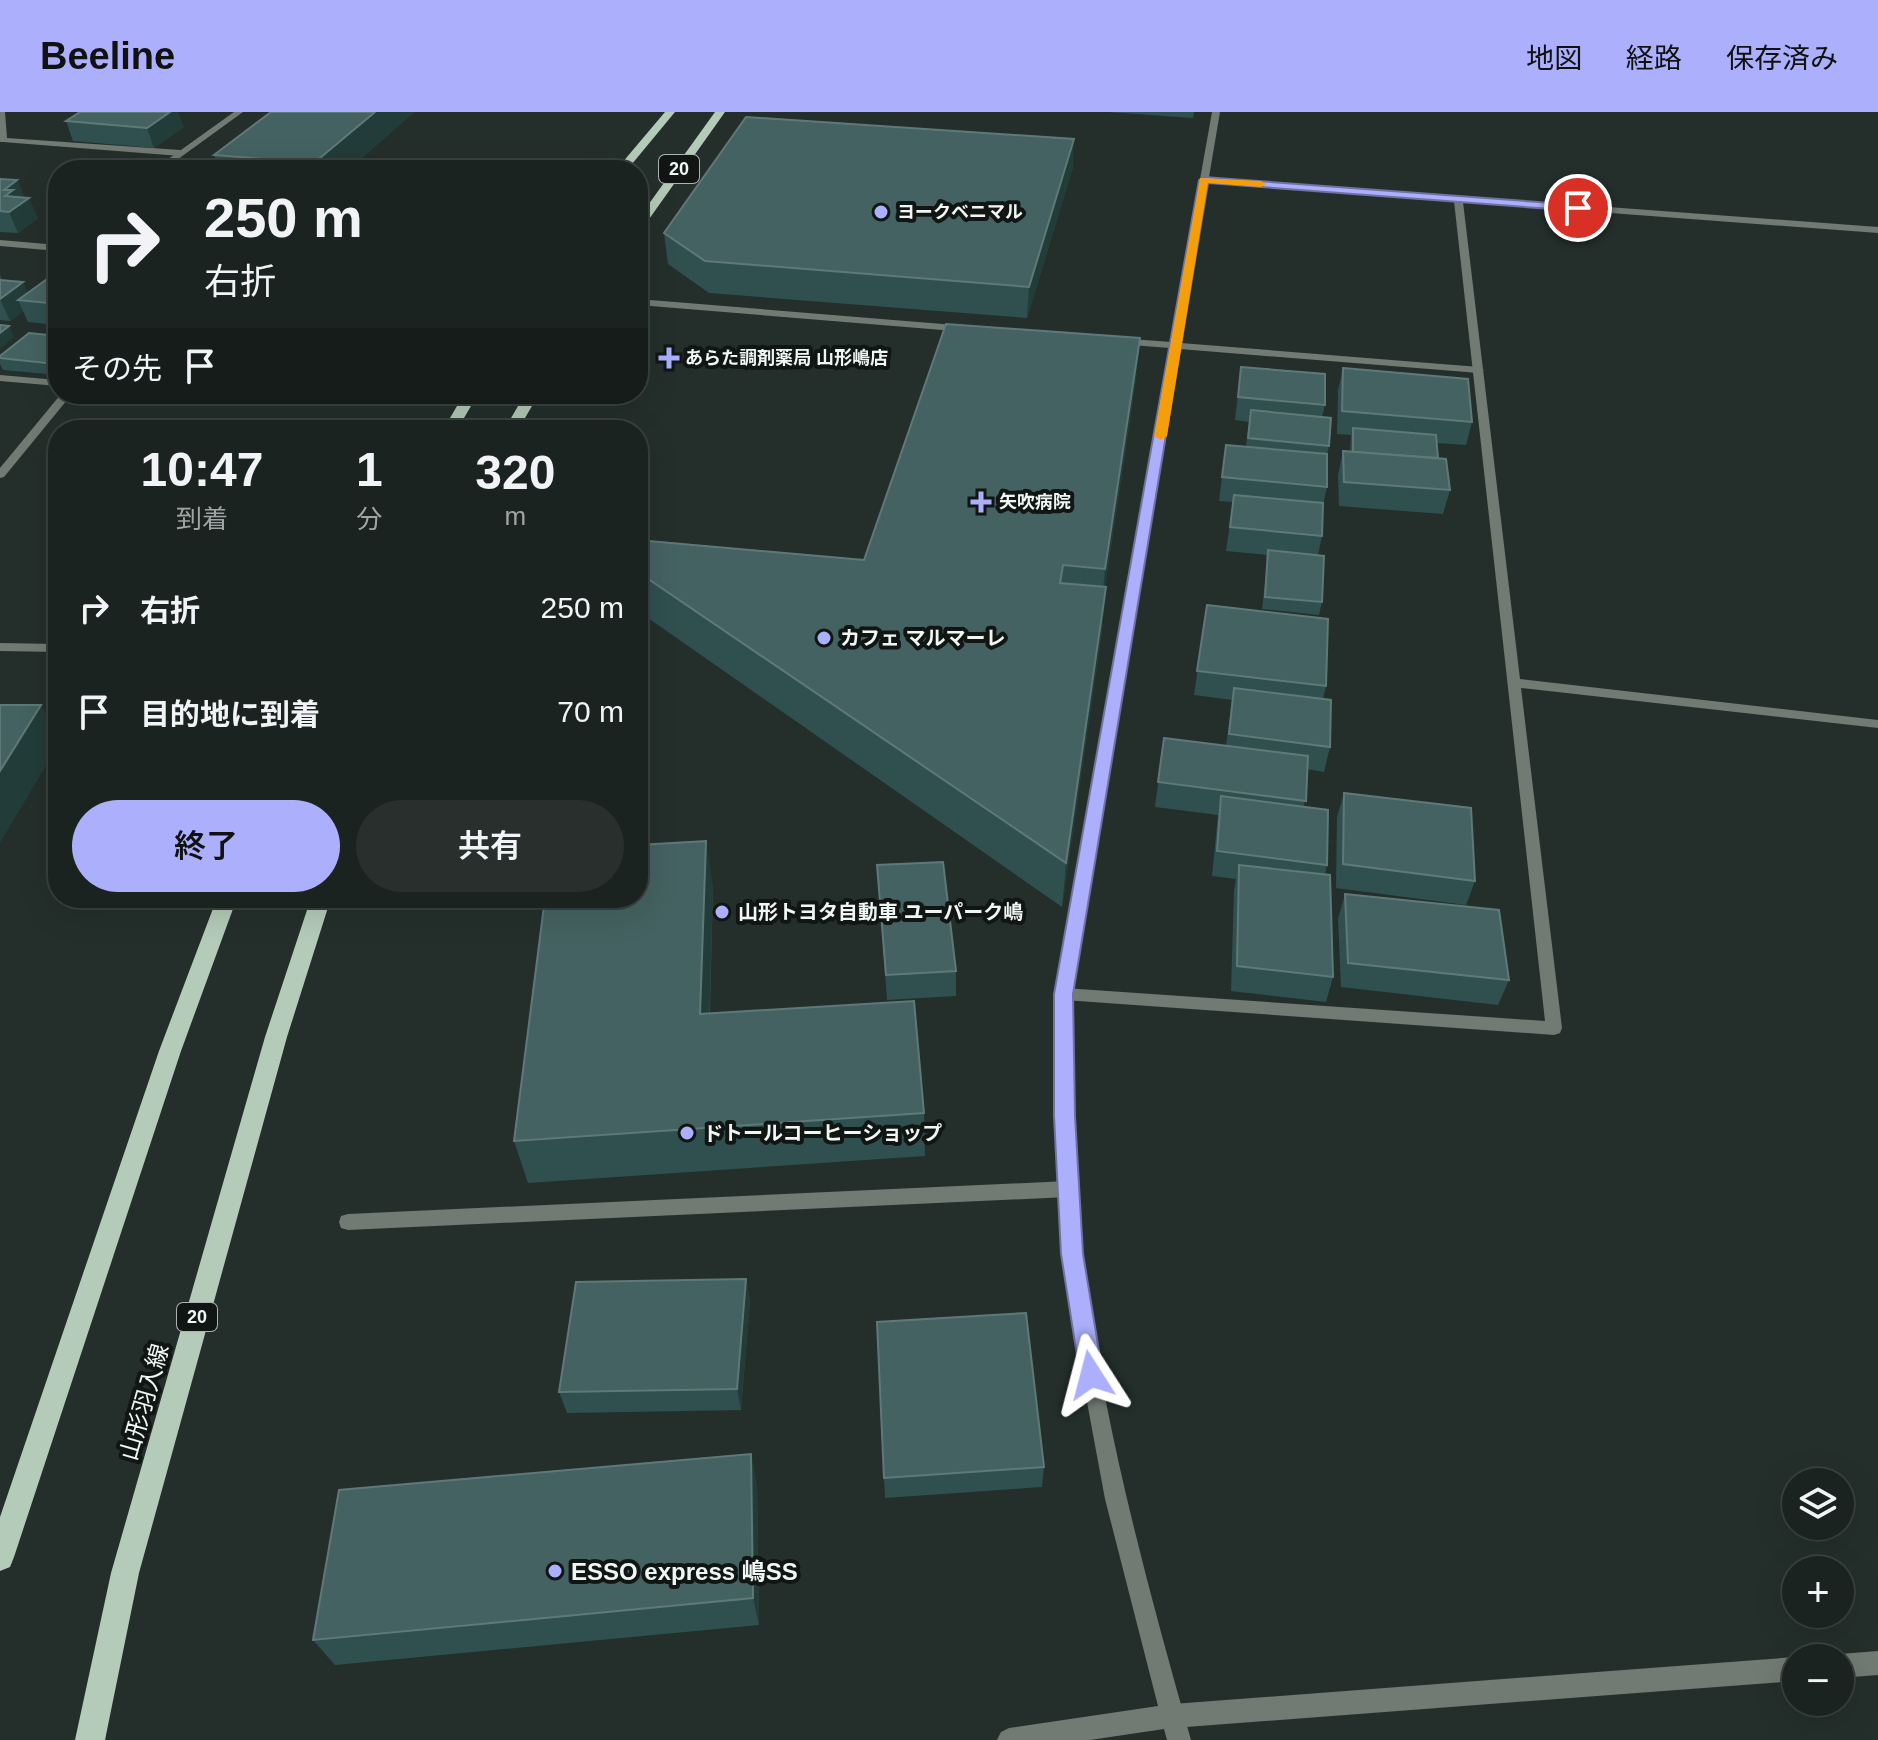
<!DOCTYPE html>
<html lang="ja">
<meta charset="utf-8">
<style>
body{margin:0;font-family:Helvetica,"Noto Sans JP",sans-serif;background:#282f2d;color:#f1f3f6;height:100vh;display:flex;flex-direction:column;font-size:30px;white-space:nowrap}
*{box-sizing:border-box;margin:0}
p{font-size:26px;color:#a0a4a5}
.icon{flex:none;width:44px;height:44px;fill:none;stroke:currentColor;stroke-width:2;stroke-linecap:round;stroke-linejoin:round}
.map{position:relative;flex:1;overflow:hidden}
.details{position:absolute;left:48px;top:308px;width:600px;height:488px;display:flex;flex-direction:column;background:#1b2320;border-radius:32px;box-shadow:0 8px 32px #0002,0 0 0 2px #39403e}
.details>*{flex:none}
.banner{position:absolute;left:48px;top:48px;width:600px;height:244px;border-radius:32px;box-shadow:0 8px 32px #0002,0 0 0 2px #39403e;background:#1b2320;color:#f1f3f6;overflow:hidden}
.buttons{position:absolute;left:1782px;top:1356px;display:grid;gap:16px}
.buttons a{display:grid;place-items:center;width:72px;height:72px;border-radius:50%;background:#1b2320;box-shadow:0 8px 32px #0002,0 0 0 2px #39403e;font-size:40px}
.pin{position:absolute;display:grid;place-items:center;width:68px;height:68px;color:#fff;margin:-34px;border:4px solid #fff;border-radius:50%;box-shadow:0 2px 8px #0007}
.me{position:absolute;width:88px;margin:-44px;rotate:351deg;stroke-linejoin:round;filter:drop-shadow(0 0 6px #0008)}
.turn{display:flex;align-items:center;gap:28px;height:168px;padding:0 24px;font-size:36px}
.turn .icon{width:104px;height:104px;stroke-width:2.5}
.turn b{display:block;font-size:56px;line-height:68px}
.then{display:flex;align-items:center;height:76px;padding:0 24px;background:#0003;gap:16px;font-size:30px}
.eta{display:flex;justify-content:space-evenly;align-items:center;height:136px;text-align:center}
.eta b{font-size:48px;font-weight:600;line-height:56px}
.primary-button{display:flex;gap:16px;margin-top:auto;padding:16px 24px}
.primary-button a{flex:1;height:92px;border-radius:48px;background:#acaffb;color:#111;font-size:32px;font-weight:600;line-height:92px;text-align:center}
.primary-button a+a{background:#282f2d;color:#f1f3f6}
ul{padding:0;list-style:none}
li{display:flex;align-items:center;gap:24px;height:104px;padding:0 24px}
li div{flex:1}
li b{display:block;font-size:30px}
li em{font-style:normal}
header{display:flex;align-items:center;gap:48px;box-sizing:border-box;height:112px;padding:0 40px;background:#acaffb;color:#111}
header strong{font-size:38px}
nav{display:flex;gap:44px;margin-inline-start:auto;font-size:28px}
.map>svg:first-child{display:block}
</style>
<header>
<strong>Beeline</strong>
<nav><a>地図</a><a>経路</a><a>保存済み</a></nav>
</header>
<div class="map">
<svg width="1878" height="1628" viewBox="0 0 1878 1628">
<rect width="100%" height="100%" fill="#242f2b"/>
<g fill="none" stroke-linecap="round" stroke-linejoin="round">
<g fill="#717b73" fill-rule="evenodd">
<polygon points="1204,65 1878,115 1878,121 1463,90 1520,567 1878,608 1878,616 1521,576 1562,916 1560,921 1554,923 1064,888 1058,886 1056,882 1058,878 1064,876 1545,909 1454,89 1201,70 1200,68"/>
<polygon points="0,531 58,532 58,540 0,539"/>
</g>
<g fill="#717b73" fill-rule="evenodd">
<polygon points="0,0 5,0 7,26 180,38 184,41 180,44 3,30 0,30"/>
<polygon points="0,263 58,268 58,274 0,269"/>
<polygon points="61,282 72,282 4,365 0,366 0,356"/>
<polygon points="1068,1069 1075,1071 1077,1077 1075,1083 1068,1085 348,1118 341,1116 339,1110 341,1104 348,1102"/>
<polygon points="1878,1539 1878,1563 1840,1566 1840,1546 1832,1546 1840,1542"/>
<polygon points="1796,1545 1796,1569 1173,1616 1165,1612 1161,1604 1165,1596 1173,1592"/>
</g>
<g fill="#717b73" fill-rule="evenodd">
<polygon points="234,0 243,0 163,58 153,58"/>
<path d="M1212,0H1220L1181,231L1479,255L1484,258L1479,261L1180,237L1072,882C1073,959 1071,1036 1079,1113C1097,1288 1143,1459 1191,1628H1167L1164,1617L1090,1628H997L1001,1620L1009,1616L1158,1594L1105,1387L1071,1204L1058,1078L1056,882L1170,236L1118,232L1113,229L1118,226L1171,230Z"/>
<polygon points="0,128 58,133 58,139 0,134"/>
<polygon points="638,187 967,214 972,217 967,220 638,193"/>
</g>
<g fill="#b5cbb9" fill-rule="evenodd">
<polygon points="665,0 675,0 627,58 616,58"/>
<polygon points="715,0 725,0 642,117 638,118 638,107"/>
<polygon points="464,282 478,282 457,318 443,318"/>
<polygon points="525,282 539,282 518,318 504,318"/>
<polygon points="217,786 237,786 181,939 14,1445 10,1455 0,1459 0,1405 159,939"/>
<polygon points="311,786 331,786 287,925 139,1461 105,1628 75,1628 111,1461 265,925"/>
</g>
</g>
<g fill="#2f504f">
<polygon points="271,0 414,0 348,58 219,58 214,43"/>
<polygon points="1108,0 1194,0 1193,6"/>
<polygon points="66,9 184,15 154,36 73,29"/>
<polygon points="1073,55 1027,206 709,181 668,152 664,121"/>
<polygon points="0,67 17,68 24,85 38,106 18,121 0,120"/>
<polygon points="0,163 2,168 28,181 58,163 58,213 28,210 23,199 10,209 0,208"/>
<polygon points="58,224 58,263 3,258 0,252 0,244"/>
<polygon points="1241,255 1325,293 1322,305 1329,334 1327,343 1327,375 1323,393 1322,424 1318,443 1322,490 1319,503 1262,497 1268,443 1226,439 1233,390 1219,389 1226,333 1246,335 1249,310 1235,308"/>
<polygon points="1343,256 1472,310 1466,333 1437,331 1438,346 1450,378 1443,402 1339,394 1338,363 1343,339 1350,340 1351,323 1337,322 1338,279"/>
<polygon points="1136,267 1105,475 1102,519 1062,795 638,499 638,428 864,448"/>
<polygon points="1207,493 1326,574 1323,587 1330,635 1324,660 1307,657 1304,695 1327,753 1325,762 1333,865 1326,890 1231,879 1234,778 1236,767 1212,764 1218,703 1155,695 1164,626 1226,634 1232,588 1194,583"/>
<polygon points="1344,681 1475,769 1466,793 1336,776 1337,705"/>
<polygon points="877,753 956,859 956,884 887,888"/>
<polygon points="713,774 710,901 924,1001 925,1044 528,1071 514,1029"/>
<polygon points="1345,782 1509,868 1498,893 1341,875 1338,807"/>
<polygon points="746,1167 750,1189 741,1298 567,1301 559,1280"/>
<polygon points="877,1210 1044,1355 1042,1375 885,1386"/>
<polygon points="757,1371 759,1513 335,1553 313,1528"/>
</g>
<g fill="#223c39">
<polygon points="170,0 178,0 184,15 154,36 147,16"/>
<polygon points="375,0 414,0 348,58 316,58 314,51"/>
<polygon points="1074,27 1073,55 1027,206 1029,175"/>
<polygon points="130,51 132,58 121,58"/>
<polygon points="17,68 25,88 29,86 38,106 18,121 9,100 4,78"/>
<polygon points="23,170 31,189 18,188 23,199 10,209 0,187"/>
<polygon points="9,214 14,225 0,237 0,221"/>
<polygon points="1140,226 1136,267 1101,500 1105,457"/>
<polygon points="1106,475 1102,519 1062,795 1066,751"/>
<polygon points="41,593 58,624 58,633 0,731 0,659"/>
<polygon points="706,729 713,774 708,946 700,902"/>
<polygon points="746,1167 750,1189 741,1298 737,1277"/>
<polygon points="751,1342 757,1371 759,1513 753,1486"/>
</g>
<g fill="#446261" stroke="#5f7978" stroke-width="2">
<polygon points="80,0 170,0 147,16 66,9"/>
<polygon points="271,0 375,0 314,51 214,43"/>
<polygon points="746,5 1074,27 1029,175 705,149 664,121"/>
<polygon points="94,49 130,51 121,58 82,58"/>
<polygon points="0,67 17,68 4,78 13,78 5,84 29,86 9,100 0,99"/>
<polygon points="54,162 58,163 58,192 18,188"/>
<polygon points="0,168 23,170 0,187"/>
<polygon points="946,212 1140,226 1105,457 1063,453 1060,471 1106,475 1066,751 638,460 638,428 864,448"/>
<polygon points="0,213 9,214 0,221"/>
<polygon points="29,221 58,224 58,249 55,252 0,246 0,244"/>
<polygon points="1241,255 1325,262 1325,293 1238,285"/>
<polygon points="1343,256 1468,267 1472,310 1342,299"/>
<polygon points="1251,298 1331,306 1329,334 1248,326"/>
<polygon points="1353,316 1436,323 1438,346 1353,340"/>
<polygon points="1226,333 1327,342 1327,375 1222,365"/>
<polygon points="1343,339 1446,347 1450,378 1344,370"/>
<polygon points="1234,383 1323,391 1322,424 1230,415"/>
<polygon points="1268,438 1324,444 1322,490 1265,485"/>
<polygon points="1207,493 1328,507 1326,574 1197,559"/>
<polygon points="1234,576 1331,588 1330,635 1229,622"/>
<polygon points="0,593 41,593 0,659"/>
<polygon points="1164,626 1308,644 1306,689 1158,670"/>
<polygon points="1344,681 1471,696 1475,769 1343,752"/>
<polygon points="1221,684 1328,698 1327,753 1217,739"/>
<polygon points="706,729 700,902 914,889 924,1001 514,1029 545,786 638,786 638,733"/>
<polygon points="943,750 956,859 886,863 877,753"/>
<polygon points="1239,753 1330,763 1333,865 1237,854"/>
<polygon points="1345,782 1499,798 1509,868 1348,851"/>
<polygon points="746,1167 737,1277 559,1280 576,1170"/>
<polygon points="1026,1201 1044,1355 884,1366 877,1210"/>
<polygon points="751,1342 753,1486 313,1528 339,1378"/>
</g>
<polygon fill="#acaffb" stroke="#7072a3" stroke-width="2" points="1204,65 1578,93 1583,96 1578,99 1208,71 1073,882 1075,1004 1083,1142 1103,1263 1100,1271 1091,1274 1083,1271 1080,1263 1061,1142 1054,1004 1054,882 1199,68"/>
<polygon fill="#f59e0b" points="1200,66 1261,69 1266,72 1261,75 1208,71 1167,324 1161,328 1154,324"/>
<g fill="#acaffb" stroke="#111614" stroke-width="3">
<circle cx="881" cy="100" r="8"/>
<path d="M665 234h8v8h8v8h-8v8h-8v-8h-8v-8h8z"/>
<path d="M977 378h8v8h8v8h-8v8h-8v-8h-8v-8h8z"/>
<circle cx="824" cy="526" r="8"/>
<circle cx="722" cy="800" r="8"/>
<circle cx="687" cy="1021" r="8"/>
<circle cx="555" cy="1459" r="8"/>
</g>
<g text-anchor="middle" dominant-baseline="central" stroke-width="8" stroke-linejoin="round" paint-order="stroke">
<g fill="#111614" stroke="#acb3b0" stroke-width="2">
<rect x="659" y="43" width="40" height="28" rx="6"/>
<rect x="177" y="1191" width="40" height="28" rx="6"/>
</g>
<g font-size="18" font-weight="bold" fill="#eff6f3">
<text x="679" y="57">20</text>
<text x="197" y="1205">20</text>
</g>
<g font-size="18" font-weight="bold" fill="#eff6f3" stroke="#111614" text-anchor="start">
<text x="897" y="100">ヨークベニマル</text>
<text x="685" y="246">あらた調剤薬局 山形嶋店</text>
<text x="999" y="390">矢吹病院</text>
</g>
<g font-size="20" font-weight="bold" fill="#eff6f3" stroke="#111614" text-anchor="start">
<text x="840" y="526">カフェ マルマーレ</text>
<text x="738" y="800">山形トヨタ自動車 ユーパーク嶋</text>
<text x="703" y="1021">ドトールコーヒーショップ</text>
</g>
<g font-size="24" fill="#eff6f3" stroke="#111614">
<text transform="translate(144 1290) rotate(-74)">山形羽入線</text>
</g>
<g font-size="24" font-weight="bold" fill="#eff6f3" stroke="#111614" text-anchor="start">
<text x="571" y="1459">ESSO express 嶋SS</text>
</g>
</g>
</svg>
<div class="buttons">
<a><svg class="icon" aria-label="layers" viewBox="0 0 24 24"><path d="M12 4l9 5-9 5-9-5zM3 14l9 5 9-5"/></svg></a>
<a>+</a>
<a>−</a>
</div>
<div class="pin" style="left:1578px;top:96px;background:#d93025"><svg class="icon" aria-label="arrive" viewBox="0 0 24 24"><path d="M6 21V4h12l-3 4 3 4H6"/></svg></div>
<svg class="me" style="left:1091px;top:1263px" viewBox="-20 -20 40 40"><path d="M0-17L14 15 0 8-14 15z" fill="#acaffb" stroke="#fff" stroke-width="4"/></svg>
<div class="banner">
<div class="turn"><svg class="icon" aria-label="right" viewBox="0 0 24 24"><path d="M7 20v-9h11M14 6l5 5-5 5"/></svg><div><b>250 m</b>右折</div></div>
<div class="then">その先<svg class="icon" aria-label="arrive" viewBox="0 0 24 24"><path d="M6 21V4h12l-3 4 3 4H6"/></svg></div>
</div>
<section class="details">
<div class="eta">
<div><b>10:47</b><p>到着</p></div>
<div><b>1</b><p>分</p></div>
<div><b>320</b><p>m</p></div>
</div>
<ul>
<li><svg class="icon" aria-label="right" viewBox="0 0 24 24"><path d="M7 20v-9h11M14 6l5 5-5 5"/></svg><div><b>右折</b></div><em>250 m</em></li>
<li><svg class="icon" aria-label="arrive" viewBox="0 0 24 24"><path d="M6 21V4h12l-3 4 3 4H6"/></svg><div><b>目的地に到着</b></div><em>70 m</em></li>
</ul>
<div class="primary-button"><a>終了</a><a>共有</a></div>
</section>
</div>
